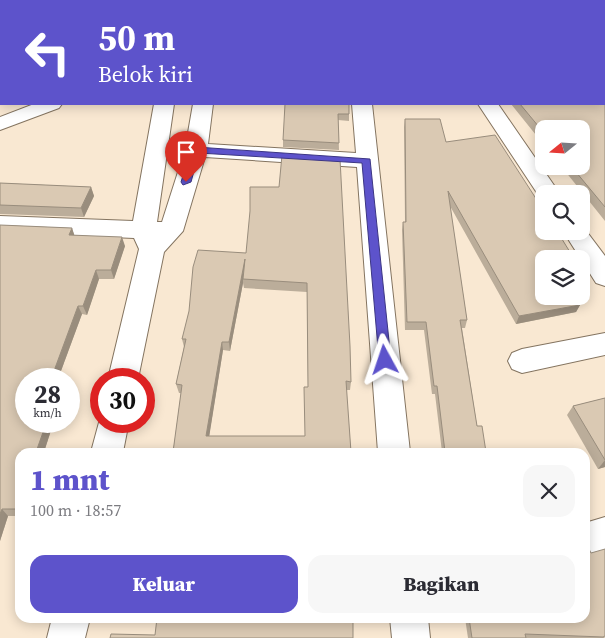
<!DOCTYPE html>
<html lang="id">
<meta charset="utf-8">
<style>
body{margin:0;font-family:"Source Serif 4",serif;background:#f7f7f7;color:#2b2b33;height:100vh;display:flex;flex-direction:column;font-size:19px;white-space:nowrap}
*{box-sizing:border-box;margin:0}
p{font-size:16px;color:#7c7c81}
.icon{flex:none;width:28px;height:28px;fill:none;stroke:currentColor;stroke-width:2;stroke-linecap:round;stroke-linejoin:round}
.map{position:relative;flex:1;overflow:hidden}
.drawer{position:absolute;left:15px;top:448px;width:575px;height:175px;display:flex;flex-direction:column;background:#fff;border-radius:15px;box-shadow:0 2px 12px #0003}
.drawer>*{flex:none}
.hud{position:absolute;left:0px;top:0px;width:605px;height:105px;box-shadow:0 2px 12px #0003;background:#5d53cb;color:#fff;overflow:hidden}
.needle{width:32px;rotate:252deg}
.buttons{position:absolute;left:535px;top:120px;display:grid;gap:10px}
.buttons a{display:grid;place-items:center;width:55px;height:55px;border-radius:10px;background:#fff;box-shadow:0 2px 12px #0003;font-size:25px}
.speed{position:absolute;left:15px;top:368px;display:flex;gap:10px;font-size:25px;font-weight:700;text-align:center}
.speed>*{display:grid;place-content:center;width:65px;height:65px;border-radius:50%;background:#fff;box-shadow:0 2px 12px #0003;line-height:1}
.speed small{font-size:12px;font-weight:400}
.speed .limit{border:8px solid #d22;background:#fff;color:#111}
.pin{position:absolute;display:grid;place-items:center;width:42px;height:42px;color:#fff;margin:-51px -21px;border-radius:50% 50% 50% 0;rotate:-45deg;box-shadow:0 0 5px #0007}
.pin .icon{rotate:45deg}
.me{position:absolute;width:55px;margin:-28px;rotate:355deg;stroke-linejoin:round;filter:drop-shadow(0 0 4px #0008)}
.turn{display:flex;align-items:center;gap:18px;height:105px;padding:0 15px;font-size:22px}
.turn .icon{width:65px;height:65px;stroke-width:2.5}
.turn b{display:block;font-size:35px;line-height:42px}
.round{display:grid;place-items:center;flex:none;width:52px;height:52px;border-radius:15px;background:#f7f7f7}
.overview{display:flex;align-items:center;justify-content:space-between;height:85px;padding:0 15px}
h1{font-size:30px;font-weight:800;line-height:38px;color:#5d53cb}
.action{display:flex;gap:10px;margin-top:auto;padding:10px 15px}
.action a{flex:1;height:58px;border-radius:15px;background:#5d53cb;color:#fff;font-size:20px;font-weight:800;line-height:58px;text-align:center}
.action a+a{background:#f7f7f7;color:#2b2b33}
.map>svg:first-child{display:block}
</style>
<div class="map">
<svg width="605" height="638" viewBox="0 0 605 638">
<rect width="100%" height="100%" fill="#f9e8d2"/>
<g fill="none" stroke-linecap="round" stroke-linejoin="round">
<defs>
<g id="street">
<rect x="418" y="0" width="16" height="1"/>
<polygon points="523,0 540,0 540,1 524,1"/>
<polygon points="604,70 605,70 605,83 604,82"/>
<polygon points="34,104 62,104 59,108 0,130 0,117"/>
<polygon points="154,104 174,104 157,222 162,222 185,150 193,104 213,104 208,144 356,153 352,104 372,104 410,452 378,452 357,167 205,157 183,231 164,252 138,379 108,379 139,249 134,238 0,232 0,216 133,221"/>
<polygon points="478,104 498,104 560,194 544,194 544,200 541,199"/>
<polygon points="581,224 605,256 605,286 596,283 563,231 581,231"/>
<polygon points="605,333 605,355 522,373 512,369 508,361 512,353 522,349"/>
<polygon points="101,415 101,421 129,421 123,452 91,452"/>
<polygon points="605,517 605,551 585,557 585,523"/>
<polygon points="52,618 90,618 85,638 47,638"/>
<polygon points="390,618 428,618 430,638 392,638"/>
</g>
</defs>
<use href="#street" stroke="#847460" stroke-width="2"/>
<use href="#street" fill="#fff" fill-rule="evenodd"/>
</g>
<g fill="#bbad9a" fill-rule="evenodd">
<polygon points="605,102 605,221 561,166 581,166 544,129 544,145 511,104 604,104"/>
<polygon points="349,104 349,121 338,120 339,150 283,147 283,140"/>
<polygon points="405,119 446,142 573,257 572,259 544,259 580,305 576,312 516,324 450,206 467,320 465,328 462,328 477,426 486,452 442,452 435,394 432,394 424,330 405,330 402,230 403,222 405,222 404,127"/>
<polygon points="0,183 91,187 94,196 84,217 0,214"/>
<path d="M279,187L351,382L350,390H346L351,452H173L181,393H179L176,384L184,347L182,339L246,253ZM243,283L244,288L307,292L308,387L305,436H209L223,350L230,351Z"/>
<polygon points="0,225 72,228 74,235 125,246 114,279 99,279 87,315 82,314 58,379 26,379 26,421 54,421 44,452 20,452 20,516 8,516 0,541"/>
<polygon points="605,398 605,467 598,469 567,415 573,406"/>
<polygon points="465,618 585,618 605,638 468,638"/>
</g>
<g fill="#998d7d">
<polygon points="91,187 94,196 84,217 81,208"/>
<polygon points="72,228 75,237 69,235"/>
<polygon points="122,237 125,246 114,279 111,270"/>
<polygon points="245,259 243,279 243,283 230,351 229,342"/>
<polygon points="96,270 99,279 87,315 83,306"/>
<polygon points="580,305 576,312 516,324 519,316"/>
<polygon points="78,306 82,314 58,379 51,379"/>
<polygon points="222,342 223,350 208,444 206,436"/>
<polygon points="47,421 54,421 44,452 36,452"/>
<polygon points="605,460 605,467 598,469"/>
<polygon points="2,509 8,516 0,541 0,514"/>
</g>
<g fill="#dac9b3" stroke="#998d7d" fill-rule="evenodd">
<polygon points="433,0 496,0 497,1 434,1"/>
<polygon points="604,102 605,102 605,207 571,166 581,166 581,129 544,129 544,133 520,104 604,104"/>
<polygon points="285,104 349,104 349,114 338,114 339,143 283,140"/>
<polygon points="405,119 440,119 446,142 495,135 544,211 544,231 557,231 573,257 556,259 544,259 544,296 574,296 580,305 519,316 448,191 467,320 460,320 477,426 482,426 486,452 445,452 437,386 434,386 426,322 407,322 403,222 406,222"/>
<path d="M282,155L340,159L350,346L351,382L346,381L351,452H173L182,385L176,384L186,339H182L189,311L193,267L198,250L246,253L250,211V187H279ZM245,259L243,279L307,283L308,387H304L305,436H206L222,342H229Z"/>
<polygon points="0,183 91,187 81,208 0,205"/>
<polygon points="0,225 72,228 69,235 122,237 111,270 96,270 83,306 78,306 51,379 26,379 26,421 47,421 36,452 20,452 20,509 2,509 0,514"/>
<polygon points="605,398 605,460 573,406"/>
<polygon points="588,547 591,553 605,549 605,636 603,637 525,634 526,638 472,638 469,618 585,618 585,548"/>
<polygon points="157,618 353,618 353,638 110,638 111,634 155,635"/>
</g>
<polygon fill="#5d53cb" stroke="#3c3684" points="196,147 370,159 391,360 389,364 381,364 379,360 362,163 199,153 191,182 183,185 181,182 191,150"/>
</svg>
<div class="buttons">
<a><svg class="needle" viewBox="-14 -14 28 28"><path d="M0-13l5 13h-10z" fill="#e53935"/><path d="M0 13l5-13h-10z" fill="#7c7c81"/></svg></a>
<a><svg class="icon" aria-label="search" viewBox="0 0 24 24"><circle cx="10" cy="10" r="6"/><path d="M15 15l6 6"/></svg></a>
<a><svg class="icon" aria-label="layers" viewBox="0 0 24 24"><path d="M12 4l9 5-9 5-9-5zM3 14l9 5 9-5"/></svg></a>
</div>
<div class="speed"><div>28<small>km/h</small></div><div class="limit">30</div></div>
<div class="pin" style="left:186px;top:182px;background:#d93025"><svg class="icon" aria-label="arrive" viewBox="0 0 24 24"><path d="M6 21V4h12l-3 4 3 4H6"/></svg></div>
<svg class="me" style="left:385px;top:360px" viewBox="-20 -20 40 40"><path d="M0-17L14 15 0 8-14 15z" fill="#5d53cb" stroke="#fff" stroke-width="4"/></svg>
<div class="hud">
<div class="turn"><svg class="icon" aria-label="left" viewBox="0 0 24 24"><path d="M17 20v-9H6M10 6l-5 5 5 5"/></svg><div><b>50 m</b>Belok kiri</div></div>
</div>
<section class="drawer">
<div class="overview"><div><h1>1 mnt</h1><p>100 m · 18:57</p></div><a class="round"><svg class="icon" aria-label="close" viewBox="0 0 24 24"><path d="M6 6l12 12M18 6L6 18"/></svg></a></div>
<div class="action"><a>Keluar</a><a>Bagikan</a></div>
</section>
</div>
